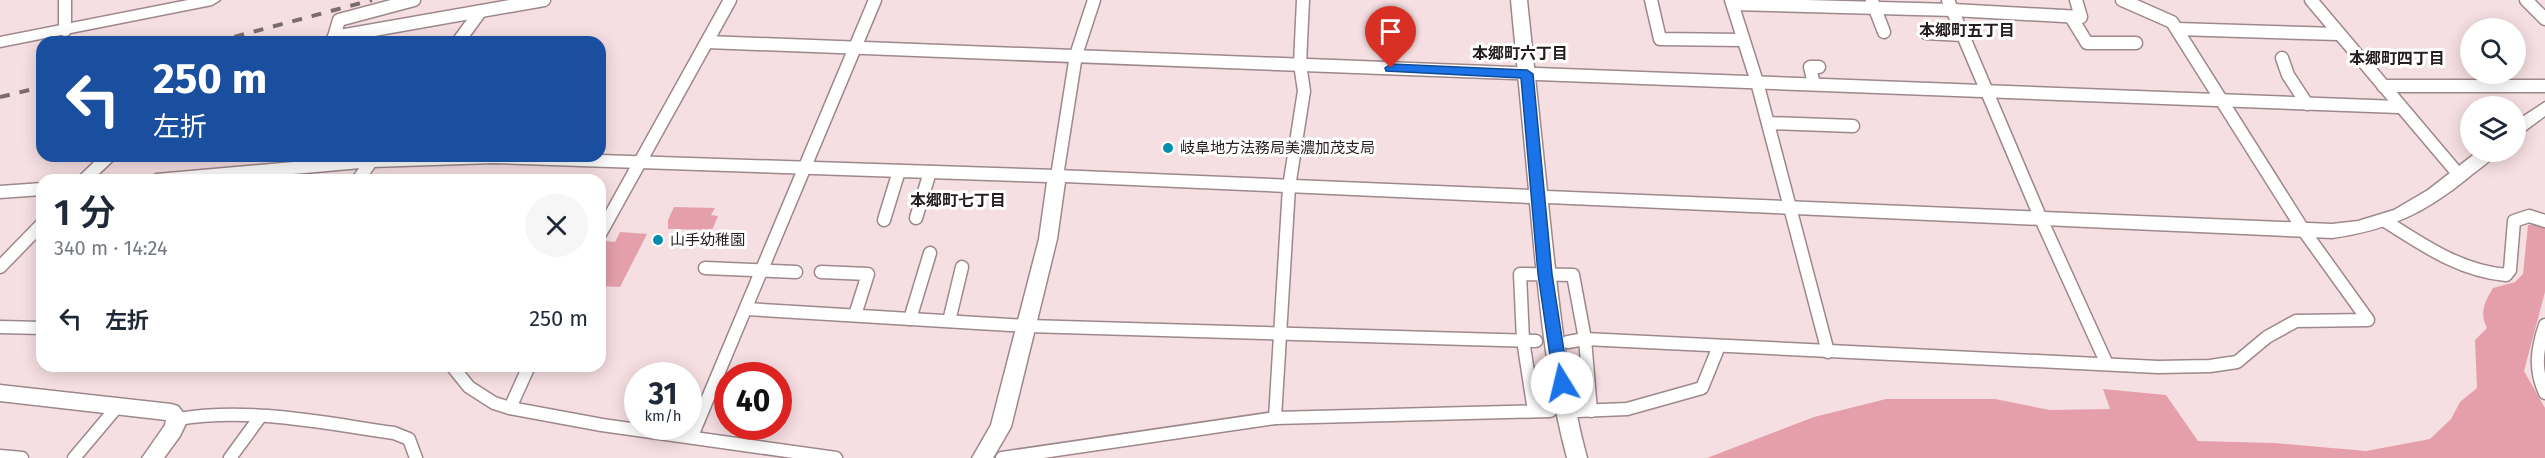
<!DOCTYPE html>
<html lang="ja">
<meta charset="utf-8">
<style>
body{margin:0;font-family:"Fira Sans","Noto Sans JP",sans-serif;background:#f6f6f7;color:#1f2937;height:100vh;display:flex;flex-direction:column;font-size:22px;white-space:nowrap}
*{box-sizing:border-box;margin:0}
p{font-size:20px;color:#747a83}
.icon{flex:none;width:33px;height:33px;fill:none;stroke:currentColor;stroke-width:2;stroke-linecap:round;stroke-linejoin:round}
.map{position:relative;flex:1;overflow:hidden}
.details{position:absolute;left:36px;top:174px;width:570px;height:198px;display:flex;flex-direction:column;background:#fff;border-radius:18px;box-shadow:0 3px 15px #0003}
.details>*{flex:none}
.guide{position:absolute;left:36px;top:36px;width:570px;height:126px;border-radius:18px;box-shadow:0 3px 15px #0003;background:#1a4fa0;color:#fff;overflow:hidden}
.buttons{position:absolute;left:2460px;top:18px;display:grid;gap:12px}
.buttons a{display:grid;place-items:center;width:66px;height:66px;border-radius:50%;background:#fff;box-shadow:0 3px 15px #0003;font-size:30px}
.speed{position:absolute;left:624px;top:362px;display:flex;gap:12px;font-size:30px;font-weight:700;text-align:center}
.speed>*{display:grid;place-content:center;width:78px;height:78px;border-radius:50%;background:#fff;box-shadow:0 3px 15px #0003;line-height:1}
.speed small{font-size:15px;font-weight:400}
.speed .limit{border:9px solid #d22;background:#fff;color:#111}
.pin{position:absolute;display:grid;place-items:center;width:51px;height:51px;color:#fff;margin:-62px -26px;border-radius:50% 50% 50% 0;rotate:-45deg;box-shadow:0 0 6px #0007}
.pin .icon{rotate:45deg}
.me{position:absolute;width:66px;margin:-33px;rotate:351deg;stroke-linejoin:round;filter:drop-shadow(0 0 4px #0008)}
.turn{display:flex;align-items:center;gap:21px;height:126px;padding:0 18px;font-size:27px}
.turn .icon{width:78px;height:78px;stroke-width:2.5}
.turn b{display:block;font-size:42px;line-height:51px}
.round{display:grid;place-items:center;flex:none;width:63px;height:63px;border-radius:32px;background:#f6f6f7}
.head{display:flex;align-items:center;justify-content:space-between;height:102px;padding:0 18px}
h1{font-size:36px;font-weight:600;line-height:45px}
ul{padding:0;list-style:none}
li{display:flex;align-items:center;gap:18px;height:84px;padding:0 18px}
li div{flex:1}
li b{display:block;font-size:22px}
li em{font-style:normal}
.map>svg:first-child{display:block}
</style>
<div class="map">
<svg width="2545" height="458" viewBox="0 0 2545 458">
<rect width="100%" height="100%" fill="#f6dfe2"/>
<g fill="#e59faa">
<polygon points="674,207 715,208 711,215 718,216 712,230 668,229 668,220"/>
<path d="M2528,225H2545V292L2524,371L2545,408V458H1707L1814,417L1886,399H1995L2050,410L2110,409L2103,389L2166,395L2198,441L2274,443L2366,451L2430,439L2451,419L2460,402L2477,388L2475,340L2487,328C2479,313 2485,301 2493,288L2515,282L2523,274Z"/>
<polygon points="620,232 647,234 620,287 600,286 600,253 606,241 615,242"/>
</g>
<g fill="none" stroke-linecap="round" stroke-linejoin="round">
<defs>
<g id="street">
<polyline points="65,0 65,30"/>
<polyline points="1651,0 1660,39 1742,40"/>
<polyline points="1731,0 1757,82 1828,352"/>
<polyline points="1948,0 2041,219 2106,362"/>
<polyline points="2311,0 2459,175"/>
<polyline points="2526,0 2545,19"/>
<polyline points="1872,1 1884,32"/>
<polyline points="1733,4 1953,10 2081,17 2076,0"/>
<polyline points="2071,17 2087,43 2136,43"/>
<polyline points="2177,29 2338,34"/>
<polyline points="1926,33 1963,35"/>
<polyline points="334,37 339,20 414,0"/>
<polyline points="331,42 334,37 544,0"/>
<polyline points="458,42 480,12"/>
<polyline points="707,42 2399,107"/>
<polyline points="2282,58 2288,75 2307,104"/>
<polyline points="1814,84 1810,67 1819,67"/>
<polyline points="2383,86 2545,86"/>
<polyline points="1768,123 1853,126"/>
<polyline points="1057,176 1076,55 1094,0"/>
<polyline points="84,180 109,156"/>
<polyline points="358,180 375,156"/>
<polyline points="916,218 930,172"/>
<polyline points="884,220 899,171"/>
<path d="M2385,221C2423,245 2460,271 2506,275L2510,270L2514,221L2529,216L2545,221"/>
<polyline points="600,234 730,0"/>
<polyline points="0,267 42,224"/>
<polyline points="705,268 796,272"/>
<polyline points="821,272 868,274 855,315"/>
<polyline points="747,309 1028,326 1536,341"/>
<polyline points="910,319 930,253"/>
<polyline points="949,321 962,267"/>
<path d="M2545,325C2537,349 2534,369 2545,393"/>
<polyline points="0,327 42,328"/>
<polyline points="1568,342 1585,339 2158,367 2210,366 2237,362 2267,337 2296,321 2368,320 2304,231 2172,22 2122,0"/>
<polyline points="452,366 469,387 494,403 510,408 602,425 836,458"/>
<polyline points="510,408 529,366"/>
<polyline points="1534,411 1523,340 1520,274 1573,275 1585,339 1591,411"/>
<polyline points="1577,411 1627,409 1702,388 1719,346"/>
<polyline points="1275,418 1289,187 1304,91 1300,64 1303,0"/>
<path d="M178,419C250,407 323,423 394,433L409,439L416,458"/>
<polyline points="692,436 875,0"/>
<polyline points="0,456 22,458"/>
<polyline points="74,458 117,407"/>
<polyline points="230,458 260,417"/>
<polyline points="1002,458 1275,418 1550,411"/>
</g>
<g id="secondary">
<polygon points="188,0 220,0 212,5 0,47 0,37"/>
<path d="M1511,0H1527L1547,191L2332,224L2358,221L2394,210L2428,190L2477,152H2497C2491,162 2478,169 2469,177C2425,213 2389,230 2332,238L1548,203C1557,288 1565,376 1587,458H1567C1545,375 1538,288 1530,203L1065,182L1057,239L1011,427L993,458H972L991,425L1039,239L1047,182L493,163L372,167L225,180H147L156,174L361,156L600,155L1057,170L1529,190Z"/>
<polygon points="2545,102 2545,116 2522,133 2516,135 2516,121"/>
<polygon points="42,183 42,195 0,198 0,186"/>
<polygon points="0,385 171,404 178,406 188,419 180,436 164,458 142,458 165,425 166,420 0,401"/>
</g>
</defs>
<use href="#street" stroke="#9d888b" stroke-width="15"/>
<use href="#secondary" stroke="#9d888b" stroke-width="3"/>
<use href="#street" stroke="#fff" stroke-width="12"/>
<use href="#secondary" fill="#fff" fill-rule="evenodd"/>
<g stroke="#7b6d6f" stroke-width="4" stroke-dasharray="10 10" stroke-linecap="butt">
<polyline points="215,42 372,0"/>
<polyline points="0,97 42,87"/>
</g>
</g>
<polygon fill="#1a73e8" stroke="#114b97" stroke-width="1.5" points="1391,64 1527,70 1533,74 1552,274 1569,383 1567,387 1556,387 1554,383 1538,274 1521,78 1386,71 1385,68"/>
<g fill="#008eaa" stroke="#fff" stroke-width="2">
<circle cx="1168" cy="148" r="6"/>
<circle cx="658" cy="240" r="6"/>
</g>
<g text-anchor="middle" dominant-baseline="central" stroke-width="6" stroke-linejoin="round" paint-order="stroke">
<g font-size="15" fill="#251d1e" stroke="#fff" text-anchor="start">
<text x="1180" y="148">岐阜地方法務局美濃加茂支局</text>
<text x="670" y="240">山手幼稚園</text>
</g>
<g font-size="16" font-weight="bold" fill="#251d1e" stroke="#fff">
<text x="1967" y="30">本郷町五丁目</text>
<text x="1520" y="53">本郷町六丁目</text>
<text x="2397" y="58">本郷町四丁目</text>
<text x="958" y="200">本郷町七丁目</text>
</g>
</g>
</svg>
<div class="buttons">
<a><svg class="icon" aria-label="search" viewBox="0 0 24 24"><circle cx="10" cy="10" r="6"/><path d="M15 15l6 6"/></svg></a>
<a><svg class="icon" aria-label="layers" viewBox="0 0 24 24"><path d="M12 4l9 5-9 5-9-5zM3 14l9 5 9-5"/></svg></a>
</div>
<div class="speed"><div>31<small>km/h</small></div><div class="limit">40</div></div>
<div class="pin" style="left:1391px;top:68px;background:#d93025"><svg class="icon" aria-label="arrive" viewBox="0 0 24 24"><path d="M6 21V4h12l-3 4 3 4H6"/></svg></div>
<svg class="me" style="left:1562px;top:383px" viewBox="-20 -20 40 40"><circle r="19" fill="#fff"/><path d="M0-13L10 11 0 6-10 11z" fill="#1a73e8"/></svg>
<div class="guide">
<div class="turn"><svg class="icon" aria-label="left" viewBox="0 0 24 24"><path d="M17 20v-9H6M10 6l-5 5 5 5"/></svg><div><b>250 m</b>左折</div></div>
</div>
<section class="details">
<div class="head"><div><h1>1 分</h1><p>340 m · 14:24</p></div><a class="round"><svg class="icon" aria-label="close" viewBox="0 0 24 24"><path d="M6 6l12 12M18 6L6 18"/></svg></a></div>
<ul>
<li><svg class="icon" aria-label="left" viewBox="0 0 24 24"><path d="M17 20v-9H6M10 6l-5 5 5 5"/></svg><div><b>左折</b></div><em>250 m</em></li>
</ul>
</section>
</div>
